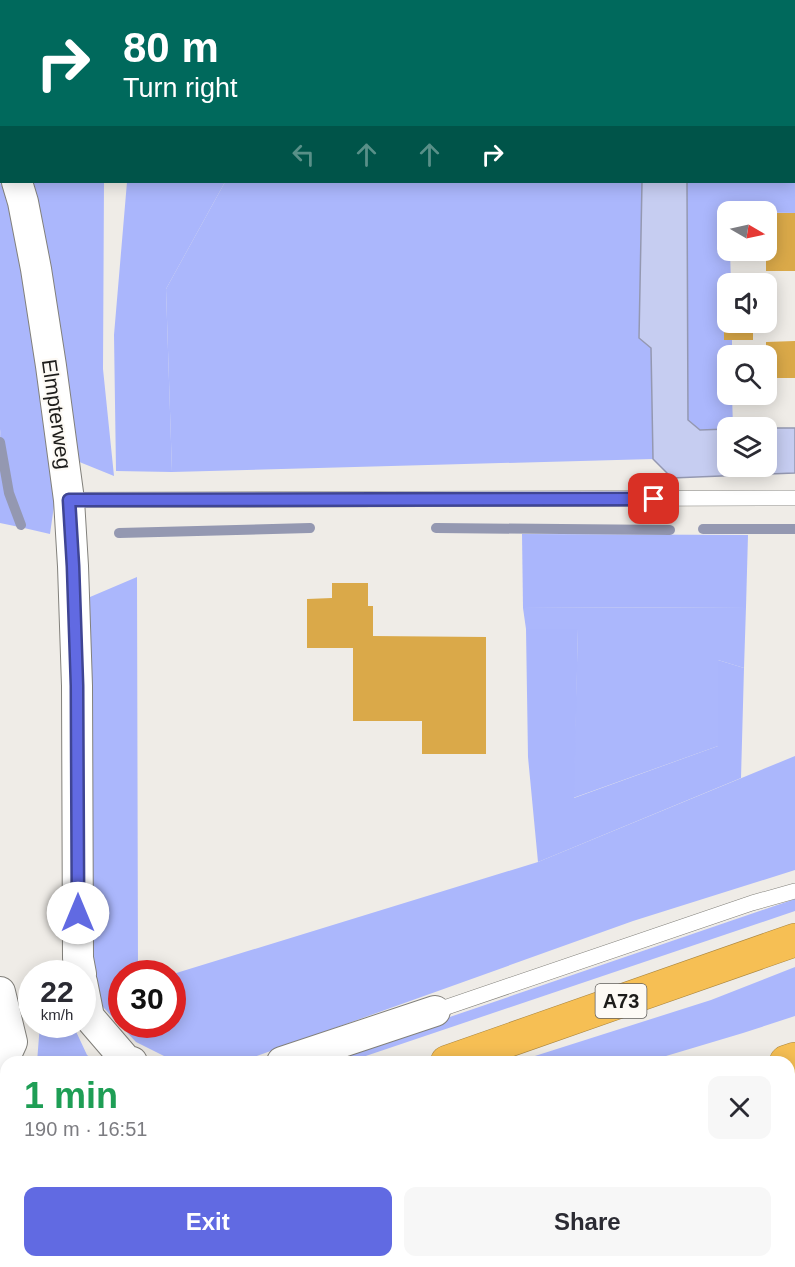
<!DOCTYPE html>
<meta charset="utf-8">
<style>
body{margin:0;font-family:Helvetica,sans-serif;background:#f7f7f7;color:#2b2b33;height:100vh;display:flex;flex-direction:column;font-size:22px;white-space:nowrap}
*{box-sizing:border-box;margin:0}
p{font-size:20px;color:#7c7c81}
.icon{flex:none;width:33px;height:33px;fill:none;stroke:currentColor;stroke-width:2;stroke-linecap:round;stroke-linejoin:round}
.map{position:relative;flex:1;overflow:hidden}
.details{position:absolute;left:0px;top:1056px;width:795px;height:212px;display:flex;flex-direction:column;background:#fff;border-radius:18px 18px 0 0;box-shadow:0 3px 15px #0003}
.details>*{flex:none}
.guide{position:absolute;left:0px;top:0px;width:795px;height:183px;box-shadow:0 3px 15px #0003;background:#00695c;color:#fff;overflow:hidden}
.needle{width:39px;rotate:99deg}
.controls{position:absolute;left:717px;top:201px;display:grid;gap:12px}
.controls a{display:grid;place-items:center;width:60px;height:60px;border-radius:12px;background:#fff;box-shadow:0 3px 15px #0003;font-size:30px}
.speed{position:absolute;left:18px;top:960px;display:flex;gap:12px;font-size:30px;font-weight:700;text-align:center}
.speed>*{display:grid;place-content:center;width:78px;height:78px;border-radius:50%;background:#fff;box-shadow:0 3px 15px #0003;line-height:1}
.speed small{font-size:15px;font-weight:400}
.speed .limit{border:9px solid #d22;background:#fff;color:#111}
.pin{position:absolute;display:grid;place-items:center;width:51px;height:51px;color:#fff;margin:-26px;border-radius:12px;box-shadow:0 3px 9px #0006}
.me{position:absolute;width:66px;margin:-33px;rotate:0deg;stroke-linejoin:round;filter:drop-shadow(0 0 4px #0008)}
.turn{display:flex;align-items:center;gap:21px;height:126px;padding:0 24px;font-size:27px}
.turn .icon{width:78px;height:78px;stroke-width:2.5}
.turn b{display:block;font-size:42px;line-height:51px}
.lanes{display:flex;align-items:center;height:57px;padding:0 24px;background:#0003;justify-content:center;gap:30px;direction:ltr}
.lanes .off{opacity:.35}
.round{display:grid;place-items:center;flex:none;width:63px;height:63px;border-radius:12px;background:#f7f7f7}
.overview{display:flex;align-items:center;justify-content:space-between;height:102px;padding:0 24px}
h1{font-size:36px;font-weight:800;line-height:45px;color:#1e9e55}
.cta{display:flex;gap:12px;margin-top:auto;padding:12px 24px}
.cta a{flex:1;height:69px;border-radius:12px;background:#616ae2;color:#fff;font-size:24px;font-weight:800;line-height:69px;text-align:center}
.cta a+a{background:#f7f7f7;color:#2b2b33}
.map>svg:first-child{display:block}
</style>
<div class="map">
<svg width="795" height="1267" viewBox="0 0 795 1267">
<rect width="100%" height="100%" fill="#efece7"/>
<g fill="#abb7fc">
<polygon points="794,28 795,28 795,213 728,212 728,250 730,251 731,283 728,284 727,305 724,306 724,340 732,340 732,355 728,356 728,394 732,395 733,427 728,428 727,429 700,430 688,420 687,182 794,182"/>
<polygon points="0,182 6,195 22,250 56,492 50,534 24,528 24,520 12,505 5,472 0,429"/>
<polygon points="32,182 104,182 103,369 114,476 77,461"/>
<polygon points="225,182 642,182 639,338 651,348 653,459 172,472 166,289"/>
<polygon points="137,577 138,973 122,974 122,1024 172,1024 173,974 538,862 795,756 795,870 633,921 240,1062 176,1062 136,1042 103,1007 91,957 90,597"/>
<polygon points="746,607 744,668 718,660 718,746 573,798 578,629 526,629 523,608"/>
<polygon points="795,899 795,911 348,1062 318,1062"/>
<polygon points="795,967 795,1016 743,1033 646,1062 516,1062 711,1000"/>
<polygon points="40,1024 73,1025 87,1055 96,1062 37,1062"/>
<polygon points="6,1103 6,1173 0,1175 0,1105"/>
<polygon points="795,1214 795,1267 707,1267 714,1262 789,1262 789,1218"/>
<polygon points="496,1262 650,1262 644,1267 474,1267"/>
</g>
<g fill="#aab6fc">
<polygon points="127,182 225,182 166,289 172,472 116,471 114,335"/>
<polygon points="0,429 5,472 12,505 24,520 24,528 0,523"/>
<polygon points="522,534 748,535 746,607 523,608"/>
<polygon points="526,629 578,629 574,798 718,746 718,660 744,668 741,778 538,862 528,757"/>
</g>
<polygon fill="#c6cdf1" stroke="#9498b1" stroke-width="1.5" points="642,182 687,182 688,420 700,430 727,429 728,466 766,466 767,428 795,428 795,473 672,478 653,459 651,348 639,338"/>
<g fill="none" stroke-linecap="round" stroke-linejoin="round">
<g stroke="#9498b1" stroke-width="10">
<polyline points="0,442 9,493 21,525"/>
<polyline points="436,528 670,530"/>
<polyline points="703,529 795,529"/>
<polyline points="119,533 310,528"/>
</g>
</g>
<g fill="#daa949">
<rect x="766" y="213" width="29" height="58"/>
<polygon points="724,305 728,305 728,322 753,322 753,340 724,340"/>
<polygon points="795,341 795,378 766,378 766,342"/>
<polygon points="332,583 368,583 368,606 373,606 373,636 486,637 486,754 422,754 422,721 353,721 353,648 307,648 307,599 332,598"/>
</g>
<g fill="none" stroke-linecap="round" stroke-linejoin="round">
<defs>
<g id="service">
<polyline points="69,500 795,498"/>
<polyline points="435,1011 752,903 795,891"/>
</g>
<g id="minor">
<polyline points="0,131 2,136"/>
<polyline points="17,182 23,202 36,269 51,366 69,500 73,566 77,686 78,958 81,974"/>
<polyline points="82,982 89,1017 126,1060 132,1062"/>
<polyline points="0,992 12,1042 0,1068"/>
<polyline points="282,1062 435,1011"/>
</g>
<g id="motorway">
<polyline points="447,1062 795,940"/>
<polyline points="786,1062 795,1059"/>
<polyline points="789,1131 795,1129"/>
<polyline points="789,1188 795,1185"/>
<polyline points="0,1211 6,1209"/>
<polyline points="97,1267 117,1262"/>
<polyline points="345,1267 364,1262"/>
<polyline points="662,1267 669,1262"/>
</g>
</defs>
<use href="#service" stroke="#82807b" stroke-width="16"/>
<use href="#minor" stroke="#82807b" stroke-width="32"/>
<use href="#motorway" stroke="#aa8640" stroke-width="34"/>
<g stroke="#acaaa6" stroke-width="4" stroke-dasharray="3 3" stroke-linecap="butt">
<polyline points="19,2 22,0"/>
<polyline points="0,14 2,13"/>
</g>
<use href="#service" stroke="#fff" stroke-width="15"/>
<use href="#minor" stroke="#fff" stroke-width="30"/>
<use href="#motorway" stroke="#f6bf54" stroke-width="33"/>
</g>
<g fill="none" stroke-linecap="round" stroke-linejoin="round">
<defs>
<polyline id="route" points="78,913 77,686 73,566 69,500 654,499"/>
</defs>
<use href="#route" stroke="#3f4593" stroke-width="15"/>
<use href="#route" stroke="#616ae2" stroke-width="10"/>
</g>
<g text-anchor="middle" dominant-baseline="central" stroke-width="4.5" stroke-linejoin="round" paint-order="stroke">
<rect fill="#fdfaf5" stroke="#615f5c" stroke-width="1.5" x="595.5" y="984" width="51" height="34" rx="4.5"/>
<g font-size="20" font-weight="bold" fill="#1e1d1b">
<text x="621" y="1001">A73</text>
</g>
<g font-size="21" fill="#1e1d1b" stroke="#fdfaf5">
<text transform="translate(57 414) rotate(82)">Elmpterweg</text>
</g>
</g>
</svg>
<div class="controls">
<a><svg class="needle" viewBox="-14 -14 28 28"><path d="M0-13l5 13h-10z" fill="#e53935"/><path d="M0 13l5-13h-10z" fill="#7c7c81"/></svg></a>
<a><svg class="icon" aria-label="sound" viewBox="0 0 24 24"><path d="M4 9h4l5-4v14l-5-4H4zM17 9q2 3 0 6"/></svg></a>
<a><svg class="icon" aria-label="search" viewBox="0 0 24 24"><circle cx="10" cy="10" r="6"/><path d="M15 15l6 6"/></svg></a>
<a><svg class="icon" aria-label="layers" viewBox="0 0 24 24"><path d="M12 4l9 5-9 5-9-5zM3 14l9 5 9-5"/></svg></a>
</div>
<div class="speed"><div>22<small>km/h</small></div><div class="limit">30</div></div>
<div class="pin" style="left:654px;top:499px;background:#d93025"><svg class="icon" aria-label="arrive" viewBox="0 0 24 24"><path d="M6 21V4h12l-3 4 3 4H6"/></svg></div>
<svg class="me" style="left:78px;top:913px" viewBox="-20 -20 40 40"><circle r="19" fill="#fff"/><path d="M0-13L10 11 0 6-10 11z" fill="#616ae2"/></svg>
<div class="guide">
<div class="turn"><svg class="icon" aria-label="right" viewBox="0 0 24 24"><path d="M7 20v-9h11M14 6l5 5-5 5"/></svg><div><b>80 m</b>Turn right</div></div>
<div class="lanes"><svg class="icon off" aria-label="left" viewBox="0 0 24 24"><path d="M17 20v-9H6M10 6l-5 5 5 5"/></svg><svg class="icon off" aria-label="ahead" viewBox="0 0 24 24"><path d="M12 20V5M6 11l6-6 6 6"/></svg><svg class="icon off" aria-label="ahead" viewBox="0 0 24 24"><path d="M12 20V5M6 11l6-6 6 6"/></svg><svg class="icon" aria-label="right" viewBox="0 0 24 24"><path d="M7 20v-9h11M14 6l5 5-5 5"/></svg></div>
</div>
<section class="details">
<div class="overview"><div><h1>1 min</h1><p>190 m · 16:51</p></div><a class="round"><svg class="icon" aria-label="close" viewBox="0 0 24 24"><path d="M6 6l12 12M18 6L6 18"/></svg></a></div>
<div class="cta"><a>Exit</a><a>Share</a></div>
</section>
</div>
